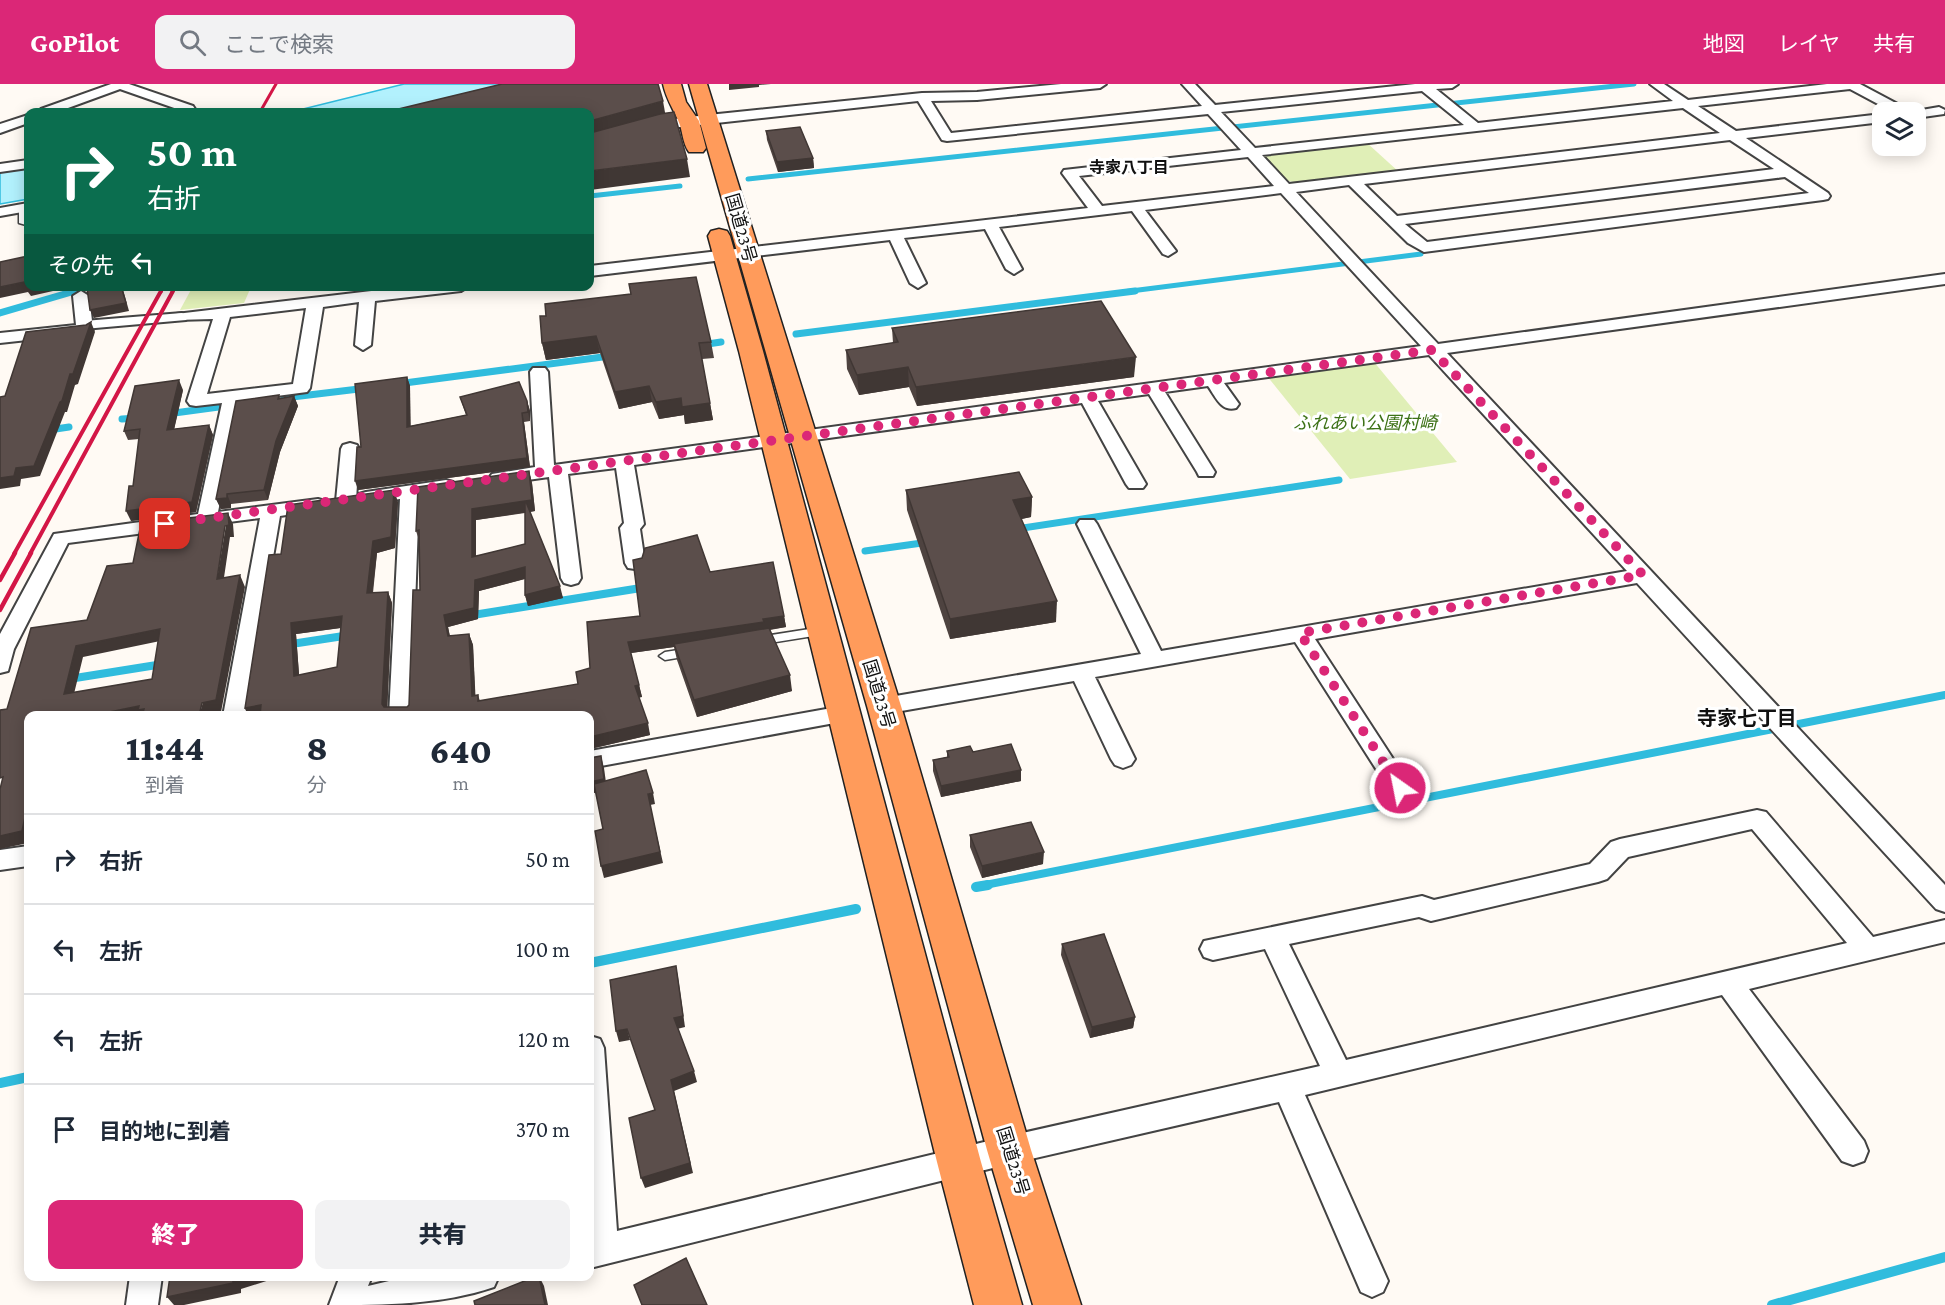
<!DOCTYPE html>
<html lang="ja">
<meta charset="utf-8">
<style>
body{margin:0;font-family:"Crimson Pro","Noto Sans JP",serif;background:#f2f2f3;color:#1f2937;height:100vh;display:flex;flex-direction:column;font-size:22px;white-space:nowrap}
*{box-sizing:border-box;margin:0}
p{font-size:20px;color:#747a83}
.icon{flex:none;width:33px;height:33px;fill:none;stroke:currentColor;stroke-width:2;stroke-linecap:round;stroke-linejoin:round}
.map{position:relative;flex:1;overflow:hidden}
.drawer{position:absolute;left:24px;top:627px;width:570px;height:570px;display:flex;flex-direction:column;background:#fff;border-radius:12px;box-shadow:0 3px 15px #0003}
.drawer>*{flex:none}
.top-card{position:absolute;left:24px;top:24px;width:570px;height:183px;border-radius:12px;box-shadow:0 3px 15px #0003;background:#0b6e4f;color:#fff;overflow:hidden}
.tools{position:absolute;left:1872px;top:18px;display:grid;gap:12px}
.tools a{display:grid;place-items:center;width:54px;height:54px;border-radius:12px;background:#fff;box-shadow:0 3px 15px #0003;font-size:30px}
.pin{position:absolute;display:grid;place-items:center;width:51px;height:51px;color:#fff;margin:-26px;border-radius:12px;box-shadow:0 3px 9px #0006}
.me{position:absolute;width:66px;margin:-33px;rotate:327deg;stroke-linejoin:round;filter:drop-shadow(0 0 4px #0008)}
.turn{display:flex;align-items:center;gap:21px;height:126px;padding:0 24px;font-size:27px}
.turn .icon{width:78px;height:78px;stroke-width:2.5}
.turn b{display:block;font-size:42px;line-height:51px}
.then{display:flex;align-items:center;height:57px;padding:0 24px;background:#0003;gap:12px;font-size:22px}
.eta{display:flex;justify-content:space-evenly;align-items:center;height:102px;text-align:center}
.eta b{font-size:36px;font-weight:800;line-height:42px}
.action{display:flex;gap:12px;margin-top:auto;padding:12px 24px}
.action a{flex:1;height:69px;border-radius:12px;background:#db2777;color:#fff;font-size:24px;font-weight:800;line-height:69px;text-align:center}
.action a+a{background:#f2f2f3;color:#1f2937}
ul{padding:0;list-style:none}
li{display:flex;align-items:center;gap:18px;height:90px;padding:0 24px;border-top:2px solid #e0e1e3}
li div{flex:1}
li b{display:block;font-size:22px}
li em{font-style:normal}
header{display:flex;align-items:center;gap:36px;box-sizing:border-box;height:84px;padding:0 30px;background:#db2777;color:#fff}
header strong{font-size:28px}
nav{display:flex;gap:33px;margin-inline-start:auto;font-size:21px}
.search{width:420px;height:54px;background:#f2f2f3;display:flex;align-items:center;gap:15px;box-sizing:border-box;padding:0 21px;border-radius:12px;color:#747a83;font-size:22px}
.map>svg:first-child{display:block}
</style>
<header>
<strong>GoPilot</strong>
<div class="search"><svg class="icon" aria-label="search" viewBox="0 0 24 24"><circle cx="10" cy="10" r="6"/><path d="M15 15l6 6"/></svg>ここで検索</div>
<nav><a>地図</a><a>レイヤ</a><a>共有</a></nav>
</header>
<div class="map">
<svg width="1945" height="1221" viewBox="0 0 1945 1221">
<rect width="100%" height="100%" fill="#fffaf4"/>
<g fill="#e0efb7">
<polygon points="1366,58 1399,88 1297,99 1285,96 1263,74 1268,69"/>
<polygon points="193,202 251,202 251,203 244,219 180,226"/>
<polygon points="1374,278 1457,378 1350,395 1267,292"/>
</g>
<g fill="#b2f1fd" stroke="#30bcdd" stroke-width="1.5">
<polygon points="404,0 519,0 405,28 291,28"/>
<polygon points="28,83 28,115 0,120 0,87"/>
</g>
<g fill="none" stroke-linecap="round" stroke-linejoin="round">
<g stroke="#30bcdd" stroke-width="5">
<polyline points="748,95 1634,0"/>
<polyline points="590,112 680,102"/>
<polyline points="70,208 90,202"/>
<polyline points="1123,208 1421,170"/>
</g>
<g stroke="#30bcdd" stroke-width="7">
<polyline points="0,229 75,207"/>
<polyline points="796,250 1135,207"/>
<polyline points="701,261 721,258"/>
<polyline points="397,300 610,272"/>
<polyline points="284,314 367,304"/>
<polyline points="167,330 226,322"/>
<polyline points="122,335 137,334"/>
<polyline points="49,346 69,343"/>
<polyline points="1016,445 1339,396"/>
<polyline points="865,467 929,458"/>
</g>
<g stroke="#30bcdd" stroke-width="8">
<polyline points="467,532 647,503"/>
<polyline points="285,561 350,551"/>
<polyline points="69,595 163,580"/>
<polyline points="980,802 1945,611"/>
</g>
<g stroke="#30bcdd" stroke-width="10">
<polyline points="976,803 988,801"/>
<polyline points="590,879 856,825"/>
<polyline points="0,999 28,993"/>
<polyline points="1772,1221 1945,1173"/>
</g>
<defs>
<g id="service">
<polygon points="19,122 26,124 26,141 19,139"/>
<polygon points="822,543 826,544 828,547 826,550 758,561 752,557 758,553"/>
<polygon points="691,564 697,568 695,571 665,576 659,572 665,568"/>
</g>
<polygon id="pedestrian" points="182,229 188,233 186,236 84,245 78,241 84,237"/>
<g id="minor">
<polygon points="111,0 129,0 193,22 195,25 192,28 179,28 180,26 120,5 57,28 39,28 41,25"/>
<path d="M1061,0H1106L1100,4L977,16L931,17L951,49L1202,22L1182,0H1195L1215,21L1415,0H1458L1452,4L1436,5L1478,39L1673,17L1650,0H1664L1688,16L1827,0H1860L1907,25L1908,28H1893L1850,5L1698,22L1736,47L1882,30V38L1746,54L1828,109L1830,112L1828,115L1823,116L1424,168L1408,159L1349,101L1296,108L1438,260L1945,190V200L1447,269L1945,801V828L1936,825L1637,499L1315,555L1412,704L1408,710L1400,713L1392,710L1295,558L1095,593L1135,675L1131,681L1123,684L1115,681L1111,675L1074,597L884,630L876,628L873,622L876,616L884,614L1141,570L1077,440L1080,436H1094L1097,440L1161,567L1627,487L1429,271L1224,299L1239,320L1236,324C1221,328 1216,313 1208,302L1165,308L1215,388L1213,392H1199L1197,388L1149,310L1098,317L1146,400L1143,404H1129L1126,400L1082,319L634,381L644,440L640,445L645,479L642,484L635,485L628,484L625,479L620,444L624,439L616,384L568,390L581,494L578,499L571,501L564,499L561,494L549,393L499,400L492,398L489,394L492,390L535,383L530,288L533,284H545L548,288L554,381L1421,262L1281,109L1145,126L1176,167L1168,172L1163,170L1132,127L999,143L1022,185L1014,190L1006,185L985,145L904,154L926,199L918,204L910,199L890,156L590,192V182L1088,124L1062,89L1064,86L1241,66L1208,30L947,57L942,56L918,17L662,45L590,65V57L661,37L689,33L922,9L977,8ZM1422,7L1464,41L1255,64L1221,28ZM1683,24L1720,49L1289,100L1262,71ZM1730,56L1774,85L1397,132L1364,100ZM1248,73L1274,102L1102,122L1079,92ZM1785,93L1809,109L1427,158L1405,140Z"/>
<polygon points="1939,23 1945,26 1944,30 1916,34 1916,28 1910,28"/>
<polygon points="28,31 28,39 0,49 0,40"/>
<polygon points="28,76 28,84 0,88 0,80"/>
<polygon points="28,119 28,127 0,132 0,124"/>
<path d="M414,202H469L461,207L375,217L371,261L363,266L355,261L359,218L323,223L310,304L307,308L240,317L218,428L318,415L325,417L328,421L325,425L280,432L246,632H223L260,434L68,459L14,565L8,587L0,589V550L54,450L198,430L222,319L196,322L190,321L187,317L213,235L176,236L174,233L176,230ZM306,224L293,300L207,310L230,233Z"/>
<polygon points="81,207 89,212 93,245 91,249 0,259 0,249 76,241 73,212"/>
<polygon points="350,359 357,361 359,365 356,417 353,421 339,421 336,417 341,365 343,361"/>
<polygon points="446,396 453,398 456,402 453,406 419,412 411,632 389,632 400,415 366,420 359,418 356,414 359,410 366,408"/>
<polygon points="843,622 851,624 854,630 851,636 590,684 590,667"/>
<path d="M1757,726L1766,728L1873,853L1945,836V858L1749,905L1864,1057L1868,1067L1864,1077L1853,1081L1842,1077L1722,911L1305,1011L1388,1197L1383,1208L1372,1213L1361,1208L1279,1018L1009,1080L590,1184V952L600,955L604,964L617,1147L1009,1052L1320,982L1265,865L1213,876L1204,873L1200,865L1204,857L1422,812L1434,816L1590,780L1611,758L1620,755ZM1752,745L1847,859L1346,976L1289,860L1419,833L1431,837L1598,798L1607,795L1628,773Z"/>
<polygon points="28,762 28,782 0,786 0,766"/>
<polygon points="130,1192 162,1192 158,1221 126,1221"/>
<path d="M340,1192H372L368,1202L410,1192H499L494,1203C441,1221 385,1221 329,1221Z"/>
</g>
<g id="trunk">
<path d="M663,0H681L686,18L699,37L706,64L703,68H689C682,59 683,46 678,36C672,23 666,14 663,0Z"/>
<polygon points="689,0 707,0 901,622 1031,1066 1081,1221 1033,1221 987,1066 867,622"/>
<polygon points="719,145 727,147 730,152 763,267 981,1078 1022,1221 974,1221 937,1078 739,267 708,152 711,147"/>
</g>
</defs>
<use href="#service" stroke="#434343" stroke-width="3"/>
<use href="#pedestrian" stroke="#434343" stroke-width="4"/>
<use href="#minor" stroke="#434343" stroke-width="4"/>
<use href="#trunk" stroke="#212121" stroke-width="3"/>
<use href="#service" fill="#fff" fill-rule="evenodd"/>
<use href="#pedestrian" fill="#fff" fill-rule="evenodd"/>
<use href="#minor" fill="#fff" fill-rule="evenodd"/>
<use href="#trunk" fill="#ff9b5b" fill-rule="evenodd"/>
<g stroke="#d31646" stroke-width="3">
<polyline points="260,28 276,0"/>
<polyline points="161,208 164,202"/>
<polyline points="172,208 175,202"/>
</g>
<g stroke="#d31646" stroke-width="4">
<polyline points="14,470 161,207"/>
<polyline points="30,470 173,207"/>
</g>
<g stroke="#d31646" stroke-width="4.5">
<polyline points="0,496 15,469"/>
<polyline points="0,526 31,469"/>
</g>
</g>
<g fill="#4e4340" fill-rule="evenodd">
<polygon points="766,47 813,74 814,84 778,88 767,56"/>
<polygon points="629,200 711,258 714,274 702,275 713,336 685,340 684,331 659,335 652,318 619,325 600,269 546,276 542,259 546,232 631,210"/>
<polygon points="892,244 1134,293 917,322 909,303 859,311 847,285 846,266 893,259"/>
<polygon points="407,293 410,302 410,342 466,331 460,313 527,317 530,327 530,337 524,338 530,383 358,406 361,363"/>
<polygon points="183,306 174,345 209,341 213,351 196,428 131,437 133,402 139,355 128,356 124,347"/>
<polygon points="279,311 280,315 294,312 298,322 280,368 268,416 231,420 231,424 221,425 216,415"/>
<path d="M529,387L532,399L535,427L530,428L563,514L528,522L525,511V495L479,507L478,535L448,543L450,552L469,550L473,561L475,611H478L480,617L578,600L590,584L640,532L710,488L784,532L786,543L770,546L792,607L697,633L677,576L674,563L631,569L642,613H639L650,651L590,665V632H248L245,624L281,470L398,418L395,464L377,469L373,509L388,508L392,519L387,623H407L409,621L420,506L419,456L416,447ZM525,429V460L476,472V436ZM341,544L337,583L299,591L296,550Z"/>
<polygon points="906,406 1032,413 1031,433 1021,435 1056,538 950,555 907,426"/>
<polygon points="947,667 973,668 1021,697 941,713 933,687 933,676 947,673"/>
<polygon points="970,751 1043,780 982,794 970,763"/>
<polygon points="1062,860 1135,933 1133,944 1090,954 1061,871"/>
</g>
<g fill="#403734">
<polygon points="729,0 771,0 759,1 759,3 729,6"/>
<polygon points="663,17 666,34 590,55 590,37"/>
<polygon points="813,74 814,84 778,88 777,78"/>
<polygon points="687,75 690,93 590,106 590,87"/>
<polygon points="25,198 28,202 75,202 31,212 28,208 0,214 0,203"/>
<polygon points="121,202 122,202 129,227 94,234 90,226"/>
<polygon points="91,238 95,248 78,300 75,301 67,328 65,328 40,392 21,395 20,402 0,405 0,394 16,384 70,290"/>
<polygon points="596,252 600,269 546,276 542,259"/>
<polygon points="1136,273 1134,293 917,322 916,303"/>
<polygon points="908,283 909,303 859,311 857,291"/>
<polygon points="407,293 410,302 411,353 407,343"/>
<polygon points="179,296 183,306 172,355 167,346"/>
<polygon points="649,302 652,318 619,325 615,308"/>
<polygon points="294,312 298,322 280,368 268,416 264,406 276,357"/>
<polygon points="681,314 710,319 713,336 685,340 684,331 659,335 656,318"/>
<polygon points="527,317 530,327 530,337 528,328"/>
<polygon points="522,329 524,338 530,383 358,406 355,397"/>
<polygon points="209,341 213,351 196,428 131,437 126,427"/>
<polygon points="529,387 532,399 535,427 476,436 476,485 472,473 472,425"/>
<polygon points="394,406 398,418 395,464 377,469 371,520 367,509 373,457"/>
<polygon points="227,410 231,420 231,424 221,425 216,415"/>
<polygon points="1032,413 1031,433 1012,437 1013,416"/>
<polygon points="228,429 233,440 234,453 230,453 222,507 217,495"/>
<polygon points="525,483 528,494 479,507 478,535 448,543 452,564 448,552 444,531 475,496"/>
<polygon points="240,491 245,503 221,628 208,630 207,632 199,632"/>
<polygon points="560,502 563,514 528,522 525,511"/>
<polygon points="388,508 392,519 387,632 382,620"/>
<polygon points="1057,517 1056,538 950,555 950,535"/>
<polygon points="342,532 347,543 296,550 300,603 294,592 291,539"/>
<polygon points="784,532 786,543 674,560 674,563 631,569 628,558"/>
<polygon points="160,545 165,556 83,573 71,622 64,610 76,562"/>
<polygon points="469,550 473,561 476,623 472,612"/>
<polygon points="790,591 792,607 697,633 694,616"/>
<polygon points="639,601 642,613 638,614 635,602"/>
<polygon points="261,621 266,632 248,632 245,624"/>
<polygon points="139,622 144,625 147,632 90,632"/>
<polygon points="648,639 650,651 590,665 590,653"/>
<polygon points="601,672 604,684 607,706 590,710 590,698"/>
<polygon points="1021,686 1021,697 941,713 941,702"/>
<polygon points="653,709 655,720 650,721 663,779 604,794 601,782 648,710"/>
<polygon points="28,732 28,759 0,765 0,752 25,733"/>
<polygon points="1044,768 1043,780 982,794 982,782"/>
<polygon points="676,882 678,893 685,943 677,945 674,934"/>
<polygon points="1135,933 1133,944 1090,954 1092,943"/>
<polygon points="627,945 630,956 619,958 616,947"/>
<polygon points="694,987 697,998 674,1007 693,1089 645,1104 641,1094 671,996"/>
<polygon points="241,1192 282,1192 241,1205 241,1209 184,1221 174,1221 167,1213"/>
<polygon points="539,1192 544,1202 548,1221 545,1221"/>
</g>
<g fill="#5b4e4b" stroke="#403734" stroke-width="1.5" fill-rule="evenodd">
<polygon points="502,0 658,0 663,17 590,37 590,28 386,28"/>
<polygon points="674,28 687,75 590,87 590,49 660,30"/>
<polygon points="800,43 813,74 777,78 766,47"/>
<polygon points="28,172 28,202 26,202 25,198 0,203 0,178"/>
<polygon points="696,193 711,258 699,259 710,319 682,323 681,314 656,318 649,302 615,308 596,252 542,259 540,232 546,232 545,220 631,210 629,200"/>
<polygon points="86,202 121,202 126,219 90,226 87,204"/>
<polygon points="1101,217 1136,273 916,303 908,283 857,291 846,266 898,258 892,244"/>
<polygon points="91,238 73,290 70,290 62,317 60,318 34,382 16,384 14,392 0,394 0,313 5,312 26,248 86,241"/>
<polygon points="407,293 407,343 467,331 460,313 519,298 527,317 528,328 522,329 527,374 355,397 357,363 361,363 355,300"/>
<polygon points="179,296 167,346 209,341 192,418 126,427 129,402 133,402 140,345 124,347 135,302"/>
<polygon points="279,311 278,315 294,312 276,357 264,406 227,410 227,414 216,415 236,317"/>
<path d="M529,387L532,416L472,425V473L525,460V419L526,418L560,502L525,511V483L475,496L474,524L444,531L448,552L469,550L472,612L478,611V617L578,600L576,588L590,584L587,538L640,532L633,476L642,474L645,464L697,451L710,488L773,478L784,532L763,535L764,538L628,558L639,601L635,602L648,639L590,653V632H260L261,621L245,624L269,471L281,470L288,421L394,406L391,453L373,457L367,509L388,508L382,620L384,623H407L409,621L413,506H420L419,446L416,447L418,403ZM342,532L337,583L294,592L291,539Z"/>
<polygon points="1019,388 1032,413 1013,416 1057,517 950,535 906,406"/>
<path d="M228,429L229,441L225,442L217,495L240,491L216,616L202,619L199,632H142L144,625L138,626L139,622L90,632H28V732L25,733L22,747L0,752V705L3,693L0,694V626L7,625L31,544L87,536L107,482L133,479L141,440ZM160,545L152,595L64,610L76,562Z"/>
<polygon points="769,544 790,591 694,616 674,560"/>
<polygon points="1011,660 1021,686 941,702 933,676 949,673 947,667 970,662 973,668"/>
<polygon points="601,672 604,695 590,698 590,674"/>
<polygon points="646,686 653,709 648,710 660,768 601,782 595,747 603,745 594,700"/>
<polygon points="1031,738 1044,768 982,782 970,751"/>
<polygon points="1104,850 1135,933 1092,943 1062,860"/>
<polygon points="676,882 683,932 674,934 694,987 671,996 690,1079 641,1094 629,1034 655,1026 627,945 616,947 610,896"/>
<polygon points="686,1174 707,1221 642,1221 634,1201"/>
<polygon points="170,1192 241,1192 233,1195 233,1199 167,1213"/>
<polygon points="537,1192 539,1192 545,1221 475,1221 474,1217"/>
</g>
<g fill="none" stroke-linecap="round" stroke-linejoin="round">
<polyline stroke="#db2777" stroke-width="10" stroke-dasharray="0 18" points="165,440 1432,266 1643,491 1300,549 1400,704"/>
</g>
<g text-anchor="middle" dominant-baseline="central" stroke-width="6" stroke-linejoin="round" paint-order="stroke">
<g font-size="16" font-weight="bold" fill="#101010" stroke="#fff">
<text x="1129" y="83">寺家八丁目</text>
</g>
<g font-size="18" fill="#101010" stroke="#fff">
<text transform="translate(741 144) rotate(74)">国道23号</text>
<text transform="translate(879 610) rotate(73)">国道23号</text>
<text transform="translate(1013 1077) rotate(73)">国道23号</text>
</g>
<g font-size="18" font-style="italic" fill="#3d7217" stroke="#fff">
<text x="1365" y="339">ふれあい公園村崎</text>
</g>
<g font-size="20" font-weight="bold" fill="#101010" stroke="#fff">
<text x="1747" y="634">寺家七丁目</text>
</g>
</g>
</svg>
<div class="tools">
<a><svg class="icon" aria-label="layers" viewBox="0 0 24 24"><path d="M12 4l9 5-9 5-9-5zM3 14l9 5 9-5"/></svg></a>
</div>
<div class="pin" style="left:165px;top:440px;background:#d93025"><svg class="icon" aria-label="arrive" viewBox="0 0 24 24"><path d="M6 21V4h12l-3 4 3 4H6"/></svg></div>
<svg class="me" style="left:1400px;top:704px" viewBox="-20 -20 40 40"><circle r="17" fill="#db2777" stroke="#fff" stroke-width="3"/><path d="M0-11L8 9 0 5-8 9z" fill="#fff"/></svg>
<div class="top-card">
<div class="turn"><svg class="icon" aria-label="right" viewBox="0 0 24 24"><path d="M7 20v-9h11M14 6l5 5-5 5"/></svg><div><b>50 m</b>右折</div></div>
<div class="then">その先<svg class="icon" aria-label="left" viewBox="0 0 24 24"><path d="M17 20v-9H6M10 6l-5 5 5 5"/></svg></div>
</div>
<section class="drawer">
<div class="eta">
<div><b>11:44</b><p>到着</p></div>
<div><b>8</b><p>分</p></div>
<div><b>640</b><p>m</p></div>
</div>
<ul>
<li><svg class="icon" aria-label="right" viewBox="0 0 24 24"><path d="M7 20v-9h11M14 6l5 5-5 5"/></svg><div><b>右折</b></div><em>50 m</em></li>
<li><svg class="icon" aria-label="left" viewBox="0 0 24 24"><path d="M17 20v-9H6M10 6l-5 5 5 5"/></svg><div><b>左折</b></div><em>100 m</em></li>
<li><svg class="icon" aria-label="left" viewBox="0 0 24 24"><path d="M17 20v-9H6M10 6l-5 5 5 5"/></svg><div><b>左折</b></div><em>120 m</em></li>
<li><svg class="icon" aria-label="arrive" viewBox="0 0 24 24"><path d="M6 21V4h12l-3 4 3 4H6"/></svg><div><b>目的地に到着</b></div><em>370 m</em></li>
</ul>
<div class="action"><a>終了</a><a>共有</a></div>
</section>
</div>
